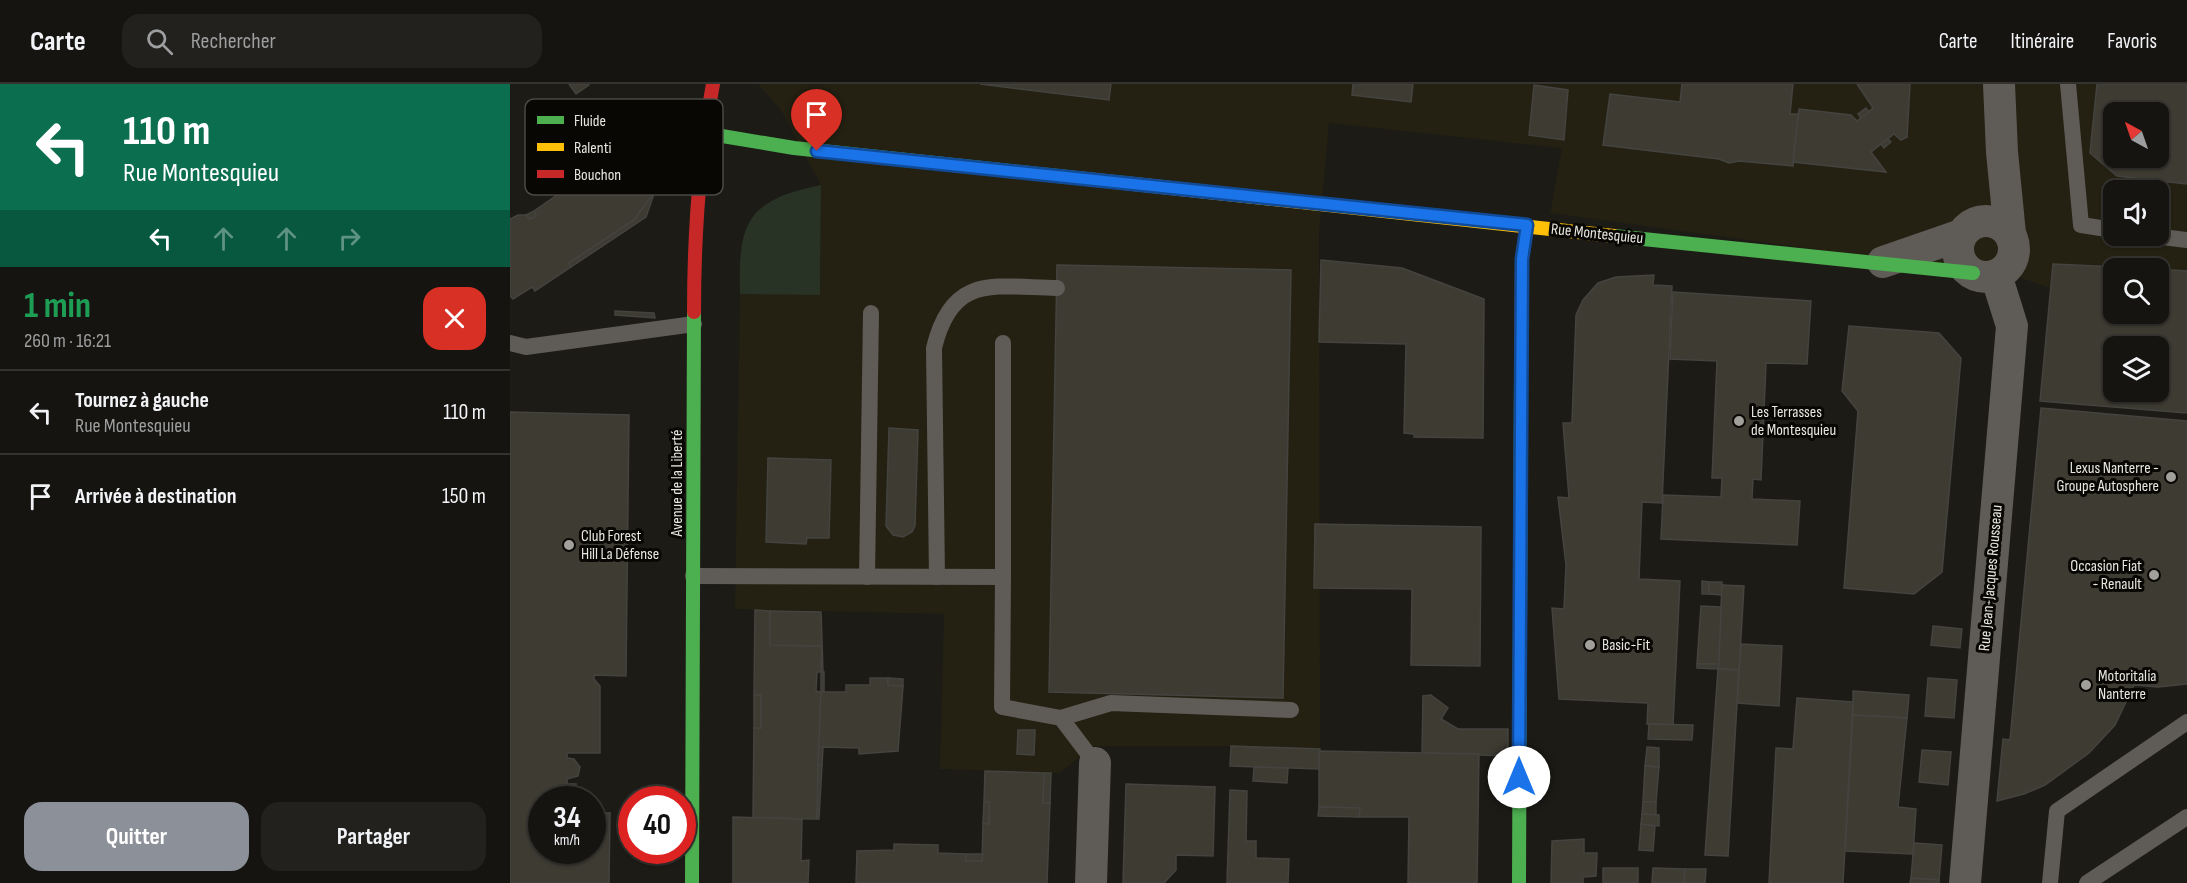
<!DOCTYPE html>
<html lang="fr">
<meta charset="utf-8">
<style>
body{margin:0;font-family:"Sofia Sans Condensed",sans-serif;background:#22211e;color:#f1f3f6;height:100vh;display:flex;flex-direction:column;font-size:22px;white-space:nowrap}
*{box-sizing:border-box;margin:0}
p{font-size:20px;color:#9d9e9f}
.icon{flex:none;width:33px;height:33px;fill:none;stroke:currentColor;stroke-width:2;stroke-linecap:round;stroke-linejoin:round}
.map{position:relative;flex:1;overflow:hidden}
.panel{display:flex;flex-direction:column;background:#151410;width:510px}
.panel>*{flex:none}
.banner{background:#0b6e4f;color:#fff;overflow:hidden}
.needle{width:39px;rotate:320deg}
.buttons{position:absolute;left:1593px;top:18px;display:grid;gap:12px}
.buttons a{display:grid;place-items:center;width:66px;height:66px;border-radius:12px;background:#151410;box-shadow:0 2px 4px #0004,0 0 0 2px #343330;font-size:30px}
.speed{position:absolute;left:18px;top:702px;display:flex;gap:12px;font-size:30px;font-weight:700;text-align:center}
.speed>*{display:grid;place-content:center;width:78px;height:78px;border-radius:50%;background:#151410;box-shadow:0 2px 4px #0004,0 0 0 2px #343330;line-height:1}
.speed small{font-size:15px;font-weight:400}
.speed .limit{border:9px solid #d22;background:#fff;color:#111}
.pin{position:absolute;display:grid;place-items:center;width:51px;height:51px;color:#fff;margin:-62px -26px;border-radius:50% 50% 50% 0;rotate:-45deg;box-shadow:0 0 6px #0007}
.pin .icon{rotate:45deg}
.me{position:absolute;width:66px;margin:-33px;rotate:0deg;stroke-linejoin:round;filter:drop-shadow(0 0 4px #0008)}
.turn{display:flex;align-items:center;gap:21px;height:126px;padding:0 24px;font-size:27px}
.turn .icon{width:78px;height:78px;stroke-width:2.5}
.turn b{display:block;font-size:42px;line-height:51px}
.lanes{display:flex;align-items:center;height:57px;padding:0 24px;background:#0003;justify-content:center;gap:30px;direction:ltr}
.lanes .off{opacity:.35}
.round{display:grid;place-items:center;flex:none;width:63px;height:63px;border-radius:18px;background:#22211e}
.head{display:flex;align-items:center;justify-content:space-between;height:102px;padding:0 24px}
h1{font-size:36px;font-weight:700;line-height:45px;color:#1e9e55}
.cta{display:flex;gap:12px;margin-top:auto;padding:12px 24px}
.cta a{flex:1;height:69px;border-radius:18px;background:#8c9099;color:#fff;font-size:24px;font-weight:700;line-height:69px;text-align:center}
.cta a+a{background:#22211e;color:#f1f3f6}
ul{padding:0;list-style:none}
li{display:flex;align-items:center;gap:18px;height:84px;padding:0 24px;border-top:2px solid #343330}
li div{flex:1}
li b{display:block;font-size:22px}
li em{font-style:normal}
header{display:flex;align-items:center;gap:36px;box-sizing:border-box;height:84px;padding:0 30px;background:#151410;border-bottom:2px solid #343330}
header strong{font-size:28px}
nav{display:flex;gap:33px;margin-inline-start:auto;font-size:21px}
.search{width:420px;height:54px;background:#22211e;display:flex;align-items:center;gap:15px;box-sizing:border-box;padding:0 21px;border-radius:18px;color:#9d9e9f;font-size:22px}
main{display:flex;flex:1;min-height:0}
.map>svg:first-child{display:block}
</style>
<header>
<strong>Carte</strong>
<div class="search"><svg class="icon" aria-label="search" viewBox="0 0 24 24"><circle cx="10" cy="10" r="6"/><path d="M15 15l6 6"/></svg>Rechercher</div>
<nav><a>Carte</a><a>Itinéraire</a><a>Favoris</a></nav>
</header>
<main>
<section class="panel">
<div class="banner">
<div class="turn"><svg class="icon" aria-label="left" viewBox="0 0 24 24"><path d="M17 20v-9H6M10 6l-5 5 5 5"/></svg><div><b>110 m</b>Rue Montesquieu</div></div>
<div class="lanes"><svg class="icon" aria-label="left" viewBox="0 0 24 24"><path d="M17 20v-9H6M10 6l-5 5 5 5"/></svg><svg class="icon off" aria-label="ahead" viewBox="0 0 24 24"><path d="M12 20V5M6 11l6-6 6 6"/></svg><svg class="icon off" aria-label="ahead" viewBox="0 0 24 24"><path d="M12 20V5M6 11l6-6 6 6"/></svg><svg class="icon off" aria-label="right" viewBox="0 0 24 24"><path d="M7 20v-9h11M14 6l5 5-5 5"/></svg></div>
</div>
<div class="head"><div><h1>1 min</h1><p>260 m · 16:21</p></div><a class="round" style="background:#d93025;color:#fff"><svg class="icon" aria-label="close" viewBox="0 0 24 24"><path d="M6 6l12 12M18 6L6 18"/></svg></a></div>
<ul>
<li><svg class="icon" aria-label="left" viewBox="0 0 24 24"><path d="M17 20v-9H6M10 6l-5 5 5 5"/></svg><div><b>Tournez à gauche</b><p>Rue Montesquieu</p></div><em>110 m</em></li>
<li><svg class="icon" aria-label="arrive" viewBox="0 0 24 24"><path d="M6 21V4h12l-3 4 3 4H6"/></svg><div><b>Arrivée à destination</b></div><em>150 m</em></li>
</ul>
<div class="cta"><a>Quitter</a><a>Partager</a></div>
</section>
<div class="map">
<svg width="1677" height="799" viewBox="0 0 1677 799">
<rect width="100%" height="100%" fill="#1c1b16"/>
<path fill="#242113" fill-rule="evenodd" d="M248,0H1677V249L1619,230H1648V184H1604L1603,225L1508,193L1040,129L1052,64L819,39L809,150L810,665L721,662H583L550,689L430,685L434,530L225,525L230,210H310L311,101L271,26ZM1604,28H1648V74H1604ZM1604,106H1648V152H1604Z"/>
<path fill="#283225" d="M311,101L310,211L230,210C228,139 236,116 311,101Z"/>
<g fill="#3d3b32" stroke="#44433f" stroke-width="1.5" fill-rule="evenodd">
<polygon points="59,0 78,0 79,1 66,10"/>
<polygon points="470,0 601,0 599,16"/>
<polygon points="843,0 903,0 901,18 842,11"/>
<polygon points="1172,0 1283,0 1280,30 1289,30 1283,82 1229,77 1219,79 1209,75 1093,61 1100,10 1170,18"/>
<polygon points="1347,0 1400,0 1397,53 1391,56 1384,50 1361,68 1376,88 1283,78 1289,25 1341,31 1347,37 1363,24"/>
<path d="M1587,0H1677V100L1607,92L1580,69ZM1604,28H1648V74H1604Z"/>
<polygon points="1024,1 1058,6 1054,56 1019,51"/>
<polygon points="1356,24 1359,28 1351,34 1348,30"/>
<polygon points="158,32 145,107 124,136 59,179 61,183 25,207 22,203 3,215 0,212 0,135 8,131 16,131 20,135 26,132 24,127 70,95 74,85 84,89 96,81 91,74"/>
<polygon points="1378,55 1381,58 1374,64 1371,60"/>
<polygon points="145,107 136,133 61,183 59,179 124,136"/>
<polygon points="24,127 26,132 20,135 16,131"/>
<polygon points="811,176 892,184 974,215 973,354 904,353 904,350 894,349 896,260 809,258"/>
<path d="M1543,180L1628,184H1604V230H1648V185L1677,187V329L1530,317ZM1604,262H1648V308H1604Z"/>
<polygon points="547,181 781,186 773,614 539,608"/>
<polygon points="1144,191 1143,201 1162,202 1152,419 1132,418 1129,495 1170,497 1163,641 1137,640 1138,619 1049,615 1042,524 1054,525 1056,481 1048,413 1059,414 1053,339 1062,339 1066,231 1073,216 1088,199 1106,193"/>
<polygon points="1163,208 1301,217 1297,280 1256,279 1251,396 1243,395 1242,415 1290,417 1287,461 1151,455 1153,411 1211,413 1212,394 1202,394 1207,277 1160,275"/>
<polygon points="105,227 144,229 145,234 105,231"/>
<polygon points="1339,242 1429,249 1451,274 1432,488 1404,510 1334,504 1348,327 1332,307"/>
<polygon points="1531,324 1677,337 1677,600 1648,603 1624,601 1605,641 1579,669 1535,701 1514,710 1487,717 1493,655 1500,656"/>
<polygon points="0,328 119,331 116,592 84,591 84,595 90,602 90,669 57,669 57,674 64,675 70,683 68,692 57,695 57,700 66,700 65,716 32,716 32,766 82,766 82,729 100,729 99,799 0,799"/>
<polygon points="379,344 408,346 405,442 402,448 393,453 383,451 376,442"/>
<polygon points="258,374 321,376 319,454 297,454 296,460 256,458"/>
<polygon points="805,440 971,443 970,582 901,581 902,505 804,504"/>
<polygon points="1192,497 1199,498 1199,510 1192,510"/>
<polygon points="1199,498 1212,498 1212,511 1199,510"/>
<polygon points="1212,501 1234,502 1229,586 1208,585"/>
<polygon points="1191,522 1211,523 1209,580 1187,580"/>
<polygon points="245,526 260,527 260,561 312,562 311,588 307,588 306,607 311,608 307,735 243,734 244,644 251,644 251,611 244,611"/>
<polygon points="260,527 311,528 313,588 311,588 312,562 260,561"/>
<polygon points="1423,542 1452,545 1450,564 1421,561"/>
<polygon points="1231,560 1272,562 1269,622 1227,619"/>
<polygon points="1187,580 1209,580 1208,585 1187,584"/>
<polygon points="1208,585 1229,586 1218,772 1195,771"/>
<rect x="311" y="588" width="3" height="20"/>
<polygon points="360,594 378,594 378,601 393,602 388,667 349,670 349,664 313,663 312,681 308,681 311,608 336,608 336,601 360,601"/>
<polygon points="378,594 393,595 393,602 378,601"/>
<polygon points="1418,594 1447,596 1444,634 1415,632"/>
<polygon points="1343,607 1399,611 1397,634 1343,631"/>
<rect x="244" y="611" width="7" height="33"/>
<polygon points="921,611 938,624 931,635 948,645 998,645 998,672 912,669 913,612"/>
<polygon points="1287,614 1343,618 1333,799 1259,799 1266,664 1283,665"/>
<polygon points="1343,631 1397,634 1388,723 1406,725 1403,770 1335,767"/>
<polygon points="1139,640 1183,641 1182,656 1138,655"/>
<polygon points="508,646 525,646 524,671 507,670"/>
<polygon points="721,662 810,665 809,685 720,682"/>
<polygon points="1137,663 1149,664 1149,683 1135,682"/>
<polygon points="1412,666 1441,668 1438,701 1409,698"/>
<polygon points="809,667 969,670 967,799 898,799 899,733 849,733 850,724 809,723"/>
<polygon points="308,681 312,681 309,735 307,735"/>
<polygon points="1135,682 1149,683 1146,718 1133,718"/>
<polygon points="744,683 778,684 777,699 743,697"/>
<polygon points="475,687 534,689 533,719 540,719 537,799 346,799 347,767 384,766 384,760 428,761 428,769 456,770 456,777 472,777 473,739 479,740 479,718 474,718"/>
<polygon points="534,689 541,689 540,719 533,719"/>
<polygon points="616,700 705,703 703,772 666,771 666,786 654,799 613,799"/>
<polygon points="720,706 737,707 736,757 746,757 746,774 779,775 778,799 717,799"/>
<polygon points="474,718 479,718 479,740 473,739"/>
<polygon points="1133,718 1146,718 1146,731 1132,730"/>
<polygon points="809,723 850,724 849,733 808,732"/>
<polygon points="1132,730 1149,731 1149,742 1131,740"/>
<polygon points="223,733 292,735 291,777 299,776 298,799 223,799"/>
<polygon points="1131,740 1145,742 1143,767 1129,766"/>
<polygon points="1074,755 1074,769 1087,769 1086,792 1073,793 1073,799 1041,799 1042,757"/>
<polygon points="1404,759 1432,761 1429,796 1401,794"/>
<polygon points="456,770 473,770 472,777 456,777"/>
<rect x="1093" y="784" width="35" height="15"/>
<polygon points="1143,784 1175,785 1174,799 1142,799"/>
<polygon points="1175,785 1196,785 1195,799 1174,799"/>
<polygon points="1401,794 1429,796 1429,799 1400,799"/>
</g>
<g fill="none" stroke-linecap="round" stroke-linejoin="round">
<g stroke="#5f5b57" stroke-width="16">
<polyline points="1558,0 1571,141 1604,146"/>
<polyline points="1644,152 1677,156"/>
<polyline points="0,259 16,263 184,240"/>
<polyline points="183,492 493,493 493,259"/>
<polyline points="357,493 361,229"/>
<path d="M427,493L424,264C442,189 484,203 547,204"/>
<polyline points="493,493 492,623 551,634 585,679"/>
<polyline points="551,634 601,619 781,626"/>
<polyline points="1540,799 1547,727 1677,638"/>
<polyline points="1577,799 1677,733"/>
</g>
<g stroke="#5f5b57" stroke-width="32">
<polyline points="1489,0 1492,68 1500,150"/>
<circle cx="1476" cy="165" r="28"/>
<polyline points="1373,178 1451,151"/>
<polyline points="581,799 585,679"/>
<polyline points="1455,799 1502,242 1486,191"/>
</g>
<g stroke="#4caf50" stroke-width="14">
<polyline points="194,49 284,64 624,100"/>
<polyline points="1104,152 1463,189"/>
<polyline points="182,799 184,228"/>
<polyline points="1009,799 1011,291"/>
</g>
<polyline stroke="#ffc107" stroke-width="14" points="624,100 1104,152"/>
<g stroke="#c62828" stroke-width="14">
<path d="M184,228C184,152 189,75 203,0"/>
<polyline points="1011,291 1012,175 1017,141"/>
</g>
</g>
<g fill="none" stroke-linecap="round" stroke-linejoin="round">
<defs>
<polyline id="route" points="307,67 1017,141 1012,175 1009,693"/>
</defs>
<use href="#route" stroke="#114b97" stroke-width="15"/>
<use href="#route" stroke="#1a73e8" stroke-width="10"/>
</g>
<g fill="#a1a09a" stroke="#080704" stroke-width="2">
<circle cx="1229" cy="337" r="6"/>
<circle cx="1661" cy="393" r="6"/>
<circle cx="59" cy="461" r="6"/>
<circle cx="1644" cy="491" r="6"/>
<circle cx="1080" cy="561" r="6"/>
<circle cx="1576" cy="601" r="6"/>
</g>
<g text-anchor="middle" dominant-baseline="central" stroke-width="6" stroke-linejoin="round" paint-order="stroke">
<g font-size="16" fill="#e8e7e1" stroke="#080704">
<text transform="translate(1087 150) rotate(6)">Rue Montesquieu</text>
<text transform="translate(167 399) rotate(-90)">Avenue de la Liberté</text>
<text transform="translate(1481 494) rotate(-85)">Rue Jean-Jacques Rousseau</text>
</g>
<g font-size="16" fill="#e8e7e1" stroke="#080704" text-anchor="start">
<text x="1241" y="328">Les Terrasses<tspan x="1241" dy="18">de Montesquieu</tspan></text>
<text x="1649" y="384" text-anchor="end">Lexus Nanterre -<tspan x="1649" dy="18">Groupe Autosphere</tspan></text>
<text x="71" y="452">Club Forest<tspan x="71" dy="18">Hill La Défense</tspan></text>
<text x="1632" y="482" text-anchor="end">Occasion Fiat<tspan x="1632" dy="18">- Renault</tspan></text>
<text x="1092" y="561">Basic-Fit</text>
<text x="1588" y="592">Motoritalia<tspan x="1588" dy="18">Nanterre</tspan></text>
</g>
</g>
<rect x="15" y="15" width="198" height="96" rx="9" fill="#080704" stroke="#4b4a46" stroke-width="1.5"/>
<rect x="27" y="32" width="27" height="8" fill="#4caf50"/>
<rect x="27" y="59" width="27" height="8" fill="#ffc107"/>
<rect x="27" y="86" width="27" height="8" fill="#c62828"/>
<g font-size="16" fill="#e8e7e1">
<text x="64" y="42">Fluide</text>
<text x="64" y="69">Ralenti</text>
<text x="64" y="96">Bouchon</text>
</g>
</svg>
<div class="buttons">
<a><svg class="needle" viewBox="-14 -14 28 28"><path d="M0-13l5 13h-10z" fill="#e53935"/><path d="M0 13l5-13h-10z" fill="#9d9e9f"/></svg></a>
<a><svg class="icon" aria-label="sound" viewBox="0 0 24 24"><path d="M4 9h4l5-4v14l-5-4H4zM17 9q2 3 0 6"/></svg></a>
<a><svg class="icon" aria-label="search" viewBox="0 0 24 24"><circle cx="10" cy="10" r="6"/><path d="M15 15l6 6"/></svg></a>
<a><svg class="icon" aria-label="layers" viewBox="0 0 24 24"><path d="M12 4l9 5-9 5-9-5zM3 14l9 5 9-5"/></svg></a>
</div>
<div class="speed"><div>34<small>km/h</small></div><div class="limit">40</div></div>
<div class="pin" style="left:307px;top:67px;background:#d93025"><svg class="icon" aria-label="arrive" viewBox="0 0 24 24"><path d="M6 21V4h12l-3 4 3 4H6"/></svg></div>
<svg class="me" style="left:1009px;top:693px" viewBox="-20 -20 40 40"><circle r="19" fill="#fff"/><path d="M0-13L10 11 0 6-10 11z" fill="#1a73e8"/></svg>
</div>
</main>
